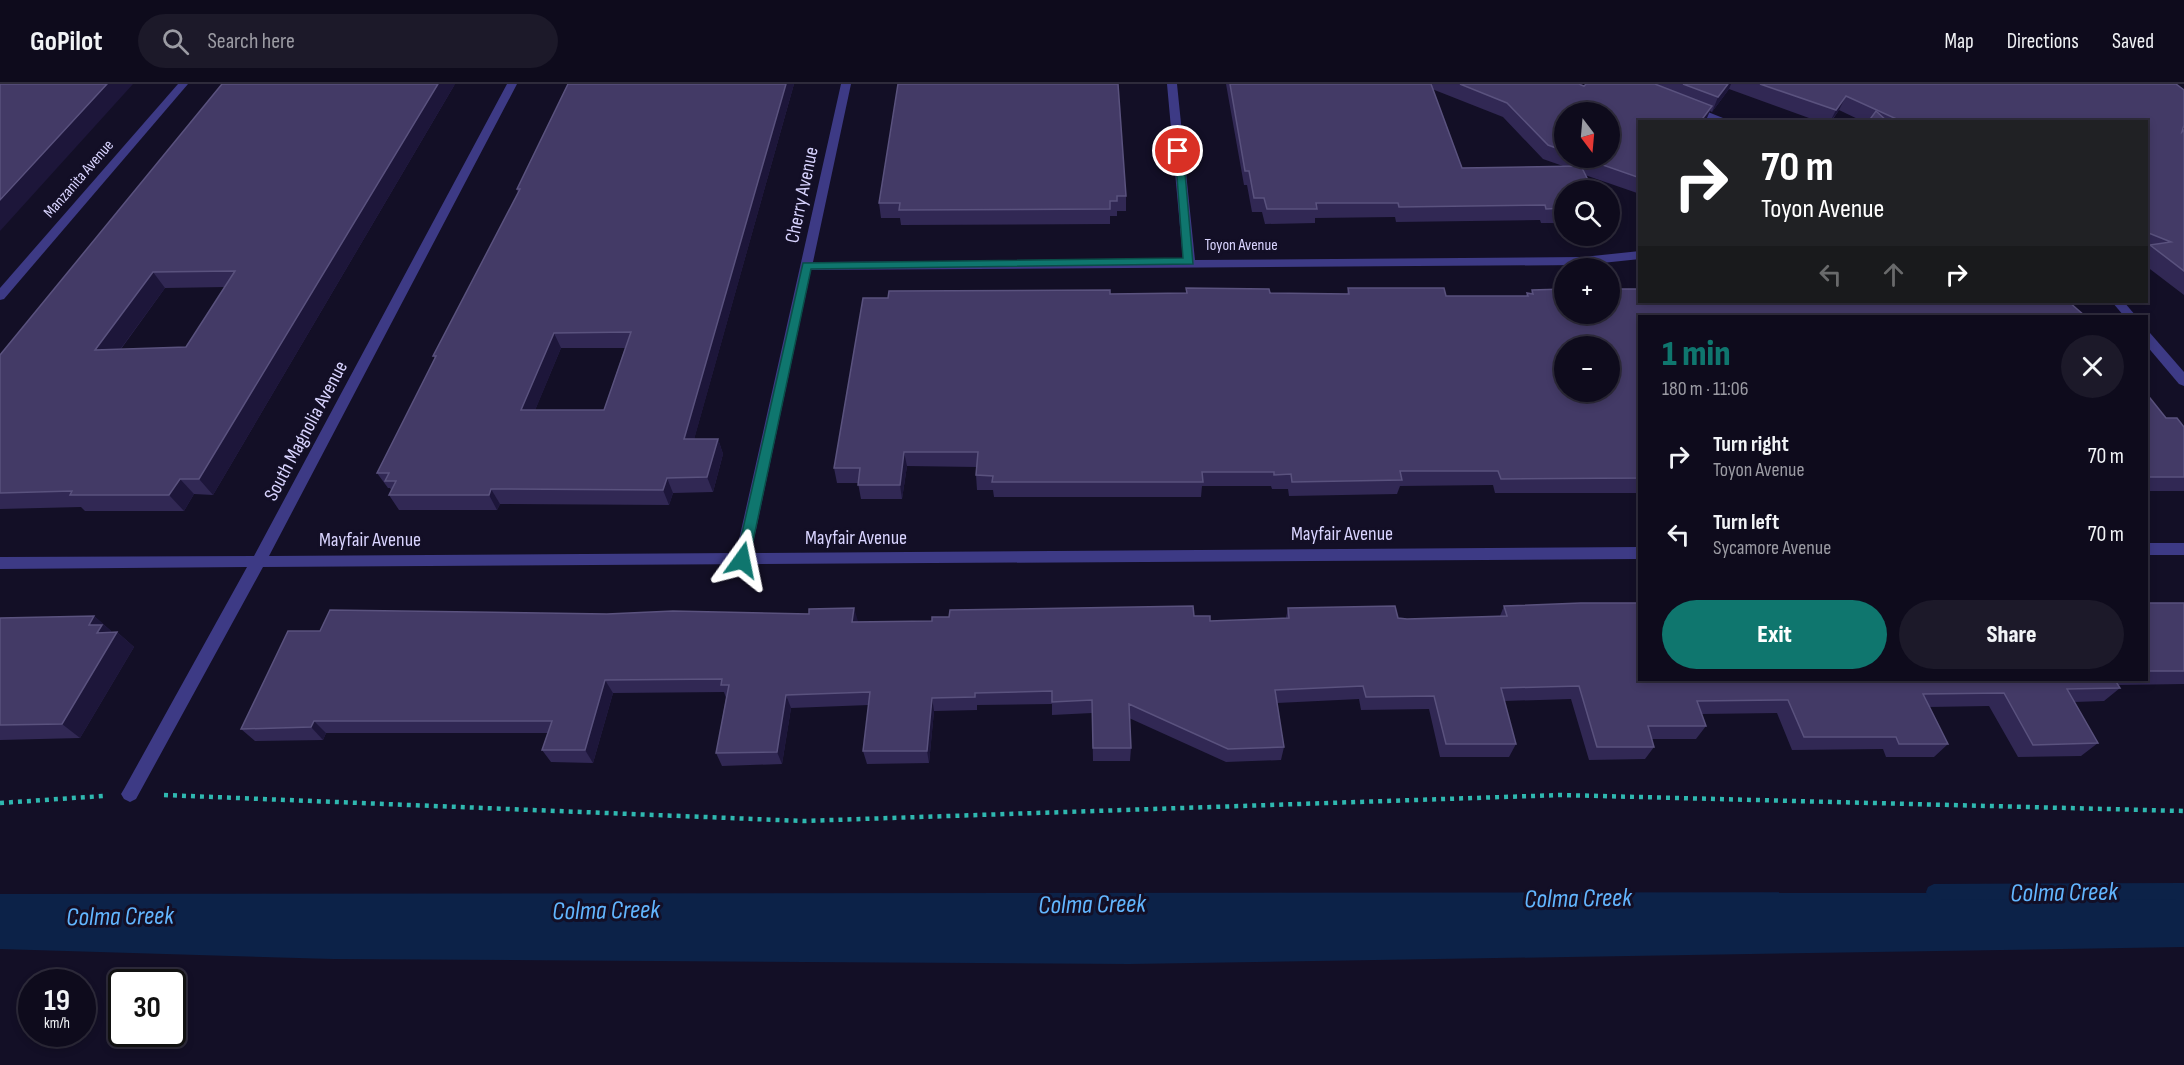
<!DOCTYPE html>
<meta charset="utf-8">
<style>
body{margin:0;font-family:"Sofia Sans Condensed",sans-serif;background:#1c1929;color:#f1f3f6;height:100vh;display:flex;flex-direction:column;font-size:22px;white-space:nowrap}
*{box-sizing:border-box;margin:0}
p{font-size:20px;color:#9b9ba3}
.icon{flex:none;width:33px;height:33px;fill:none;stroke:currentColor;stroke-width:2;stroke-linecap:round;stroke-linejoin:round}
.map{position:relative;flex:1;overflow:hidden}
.drawer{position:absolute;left:1638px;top:231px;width:510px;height:366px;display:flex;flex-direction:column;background:#0e0b1c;border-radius:0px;box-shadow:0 3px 9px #0003,0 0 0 2px #2e2b3b}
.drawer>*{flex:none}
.banner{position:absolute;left:1638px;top:36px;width:510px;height:183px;border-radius:0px;box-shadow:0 3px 9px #0003,0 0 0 2px #2e2b3b;background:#202124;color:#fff;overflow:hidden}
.needle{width:39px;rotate:164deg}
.tools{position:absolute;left:1554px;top:18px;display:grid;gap:12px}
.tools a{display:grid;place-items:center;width:66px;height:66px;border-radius:50%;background:#0e0b1c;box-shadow:0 3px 9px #0003,0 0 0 2px #2e2b3b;font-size:30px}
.speed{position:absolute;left:18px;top:885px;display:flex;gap:12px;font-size:30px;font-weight:700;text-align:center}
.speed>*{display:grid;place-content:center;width:78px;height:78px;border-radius:50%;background:#0e0b1c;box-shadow:0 3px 9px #0003,0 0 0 2px #2e2b3b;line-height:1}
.speed small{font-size:15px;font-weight:400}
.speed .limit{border:3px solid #111;border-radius:9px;background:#fff;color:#111}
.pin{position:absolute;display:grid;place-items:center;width:51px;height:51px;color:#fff;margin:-26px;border:3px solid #fff;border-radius:50%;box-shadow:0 2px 6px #0007}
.me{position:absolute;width:66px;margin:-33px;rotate:12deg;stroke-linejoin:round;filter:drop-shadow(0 0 4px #0008)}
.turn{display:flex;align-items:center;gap:21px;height:126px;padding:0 24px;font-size:27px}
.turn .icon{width:78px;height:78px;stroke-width:2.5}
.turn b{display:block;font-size:42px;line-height:51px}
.lanes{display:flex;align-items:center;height:57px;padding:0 24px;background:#0003;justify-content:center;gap:30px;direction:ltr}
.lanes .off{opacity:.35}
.round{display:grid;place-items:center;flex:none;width:63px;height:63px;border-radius:32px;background:#1c1929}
.summary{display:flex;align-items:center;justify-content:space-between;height:102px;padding:0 24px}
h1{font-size:36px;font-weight:800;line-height:45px;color:#0f766e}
.button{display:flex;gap:12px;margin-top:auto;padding:12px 24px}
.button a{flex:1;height:69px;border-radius:36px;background:#0f766e;color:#fff;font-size:24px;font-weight:800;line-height:69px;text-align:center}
.button a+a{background:#1c1929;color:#f1f3f6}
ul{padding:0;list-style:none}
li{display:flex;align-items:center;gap:18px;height:78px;padding:0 24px}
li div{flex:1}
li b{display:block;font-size:22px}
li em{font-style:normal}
header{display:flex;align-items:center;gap:36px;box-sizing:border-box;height:84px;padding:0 30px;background:#0e0b1c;border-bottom:2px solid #2e2b3b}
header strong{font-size:28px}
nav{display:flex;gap:33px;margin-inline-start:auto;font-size:21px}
.search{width:420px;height:54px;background:#1c1929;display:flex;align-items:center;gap:15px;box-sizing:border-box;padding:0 21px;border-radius:33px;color:#9b9ba3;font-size:22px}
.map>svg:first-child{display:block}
</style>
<header>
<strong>GoPilot</strong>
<div class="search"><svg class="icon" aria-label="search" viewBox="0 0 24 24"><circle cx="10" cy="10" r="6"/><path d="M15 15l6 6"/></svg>Search here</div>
<nav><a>Map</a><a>Directions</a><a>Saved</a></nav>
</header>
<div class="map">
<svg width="2184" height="981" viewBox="0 0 2184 981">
<rect width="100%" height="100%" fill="#130f26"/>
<polygon fill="#0c2248" points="2184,808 2184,863 1129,880 333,875 0,865 0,810"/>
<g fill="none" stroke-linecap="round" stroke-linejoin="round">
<polygon fill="#0c2248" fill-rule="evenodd" points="2184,799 2184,815 1934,816 1928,813 1926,808 1928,803 1934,800"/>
<g stroke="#2fb8b0" stroke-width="4.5" stroke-dasharray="4 5" stroke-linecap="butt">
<polyline points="164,711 803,737 1561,711 2184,727"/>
<polyline points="0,719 103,712"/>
</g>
<g fill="#3d3a85" fill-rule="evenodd">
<polygon points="178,0 188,0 4,215 0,216 0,204"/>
<polygon points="507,0 517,0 269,472 736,469 841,0 851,0 813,178 1183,176 1167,0 1177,0 1195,176 1583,173 1640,167 1640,175 1583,181 811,186 751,469 1640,463 1640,475 263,483 136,715 130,718 124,715 121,710 124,705 247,483 0,485 0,473 254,472"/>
<polygon points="1685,22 1693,22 1733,38 1717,38 1685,26"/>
<polygon points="2112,218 2124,218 2136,232 2124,232"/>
<polygon points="2146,248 2150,249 2184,288 2184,302 2179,300 2146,261"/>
<rect x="2146" y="459" width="38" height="12"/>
</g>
</g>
<g fill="#312854" fill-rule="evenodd">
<path d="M455,0L213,411L194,410L184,427H85L81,423L0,425V271ZM225,203L186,263L121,265L165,204Z"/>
<path d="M568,0H794L694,355H718L723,370L713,408L673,409L669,421L500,420L497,426H399L389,411L391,406L390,404H388L377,389L435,274L433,272L518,109L517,105ZM561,264H625L604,326H535Z"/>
<path d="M1226,0H1579L1584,2L1586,0H2176L2182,48L2184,46V211L2146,182V38H1864L1839,26L1831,38H1820L1729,5L1712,28L1710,27L1706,36L1640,38V110L1585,91L1564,106V139H1541L1540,136L1396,138L1395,133L1315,134V139L1265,140L1262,128H1252L1247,101H1244ZM1432,5L1503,33L1543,75L1563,82L1462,84ZM1564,28L1610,74H1564Z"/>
<polygon points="1126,112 1126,127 1117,127 1117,132 1110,132 1110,140 901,141 900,134 881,134 879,119"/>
<polygon points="1186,204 1270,209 1347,210 1348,204 1446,212 1526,212 1527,209 1531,210 1532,206 1640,232 1640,409 1495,409 1493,401 1400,402 1397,410 1289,412 1288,405 1272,405 1271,402 1202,402 1201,413 994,413 993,406 977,406 976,391 977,383 907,382 902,415 861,415 858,399 837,399 834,384 1110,210 1186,209"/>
<polygon points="2146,309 2166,334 2184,343 2184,407 2146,407"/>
<polygon points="2146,519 2184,519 2184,600 2118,601 2120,604 2104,617 2074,618 2098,659 2081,672 2018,673 1989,622 1929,623 1948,660 1934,673 1886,673 1883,665 1792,666 1777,629 1701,630 1706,642 1696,655 1652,655 1654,663 1645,675 1589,676 1571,615 1504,617 1516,660 1509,673 1440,673 1429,625 1361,626 1359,615 1277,619 1284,663 1281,676 1226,678 1129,634 1131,664 1130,677 1093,677 1092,629 1052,631 1052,620 977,621 977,626 934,627 929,679 867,680 863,667 869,621 791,624 782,680 722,682 716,669 726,614 724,608 613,609 593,679 551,678 542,666 548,649 326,649 323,656 255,657 241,645 320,547 607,530 809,530 854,524 857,538 1194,532 1210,537 1286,534 1288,524 1407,535 1500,532 1504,522 1640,596 2146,596"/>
<polygon points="94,532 111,547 111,549 117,548 134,563 80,654 0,656 0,534"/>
</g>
<g fill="#1d163a">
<polygon points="107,0 133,0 0,147 0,116"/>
<polygon points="438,0 455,0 213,411 199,395"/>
<polygon points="786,0 794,0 690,370 684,355"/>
<polygon points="1728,0 1731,0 1729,5 1712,28 1718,13"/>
<polygon points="1846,12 1839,26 1830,38 1836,26"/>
<polygon points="1712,22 1706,36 1705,38 1700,38"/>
<polygon points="153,188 165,204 108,282 95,266"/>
<polygon points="554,249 561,264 529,341 521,326"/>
<polygon points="718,355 723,370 713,408 707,393"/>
<polygon points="904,368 907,382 902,415 900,401"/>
<polygon points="667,394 673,409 669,421 663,406"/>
<polygon points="180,395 194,410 184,427 169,411"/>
<polygon points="491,405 500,420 497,426 489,411"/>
<polygon points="854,524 858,537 855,552 852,538"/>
<polygon points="94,532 111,547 111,548 117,548 134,563 80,654 62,640 89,541"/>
<polygon points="605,596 613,609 593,679 585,666"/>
<polygon points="786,611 791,624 782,680 777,668"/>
<polygon points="932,614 934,627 929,679 927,667"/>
<polygon points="314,637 326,649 323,656 311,643"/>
</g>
<g fill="#433a66" stroke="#5a527e" stroke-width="1.5" fill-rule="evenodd">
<polygon points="0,0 107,0 0,116"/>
<path d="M222,0H438L199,395H180L169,411H70L72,407L0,409V271ZM235,187L186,263L95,266L153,188Z"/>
<path d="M568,0H786L684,355H718L707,393L667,394L663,406L491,405L489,411H389L396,397H385L389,389H377L436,272H433L520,105H517ZM631,248L604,326H521L554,249Z"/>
<polygon points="898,0 1118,0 1126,112 1117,112 1117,117 1110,117 1110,125 899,126 900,119 879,119"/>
<polygon points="1230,0 1431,0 1462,84 1581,82 1593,106 1564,106 1564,124 1546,125 1545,121 1399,123 1398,119 1316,119 1317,125 1267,125 1264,114 1254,114 1249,87 1245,87"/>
<polygon points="1460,0 1579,0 1584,2 1586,0 1655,0 1712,22 1700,38 1640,38 1640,94 1583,74 1610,74 1610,28 1564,28 1564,67 1548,61 1507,19"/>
<polygon points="1683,0 1728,0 1718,13"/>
<polygon points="1760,0 2176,0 2184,6 2184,41 2182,48 2184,46 2184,187 2150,161 2171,158 2146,148 2146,38 1903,38 1846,12 1836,26"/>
<polygon points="1876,27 1888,38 1868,38"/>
<path d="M1186,204L1269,205L1270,209L1349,210L1348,204H1444L1446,212H1528L1527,209L1533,210L1532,206L1564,205V230H1610V205H1640V218H2069L2085,232H1640V394L1501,395L1498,387H1400L1402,396L1292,398L1291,390L1274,391V388H1202L1203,398H992L993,392L976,391L978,368H904L900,401H858L860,384H834L863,214H888L889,207L1110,206V210L1187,209ZM1564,262H1610V308H1564Z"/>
<polygon points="2146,309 2166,334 2177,334 2184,343 2184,393 2146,393"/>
<polygon points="1581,519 1640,519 1640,596 2115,596 2120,604 2067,605 2098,659 2033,661 2004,609 1923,610 1948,660 1899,660 1896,653 1804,653 1788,616 1697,617 1706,642 1648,642 1654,663 1597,663 1579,602 1501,604 1516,660 1446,660 1434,612 1366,613 1363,602 1275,606 1284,663 1228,665 1129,620 1131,664 1093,664 1092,616 1052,618 1052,607 975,609 975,613 932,614 927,667 863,667 870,608 786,611 777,668 716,669 729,601 721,601 722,595 605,596 585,666 542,666 552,637 314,637 311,643 241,645 288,547 320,547 330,526 607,530 673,527 809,530 809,525 854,524 852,538 932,537 932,533 949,533 950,526 1193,522 1194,532 1210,532 1210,537 1289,534 1288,524 1395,522 1398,534 1407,535 1507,532 1504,522"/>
<rect x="2146" y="519" width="38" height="68"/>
<polygon points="94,532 89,541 102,541 97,549 117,548 62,640 0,641 0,534"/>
</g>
<polygon fill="#0f766e" stroke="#0a4d48" stroke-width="1.5" points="1175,65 1183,67 1193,180 811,185 749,476 747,479 738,479 736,476 803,179 1183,174"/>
<g text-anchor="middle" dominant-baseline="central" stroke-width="6" stroke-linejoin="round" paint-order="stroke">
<g font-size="16" fill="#d9d4ff" stroke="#130f26">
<text transform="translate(79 95) rotate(-49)">Manzanita Avenue</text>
<text x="1241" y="161">Toyon Avenue</text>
</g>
<g font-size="20" fill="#d9d4ff" stroke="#130f26">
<text transform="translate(802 111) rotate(-78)">Cherry Avenue</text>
<text transform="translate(306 347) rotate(-62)">South Magnolia Avenue</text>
<text x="1342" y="450">Mayfair Avenue</text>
<text x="856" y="454">Mayfair Avenue</text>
<text x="370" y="456">Mayfair Avenue</text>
</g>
<g font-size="26" font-style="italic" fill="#62b6ff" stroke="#130f26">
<text transform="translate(2064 809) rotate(-1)">Colma Creek</text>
<text transform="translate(1578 815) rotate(-1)">Colma Creek</text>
<text transform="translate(1092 821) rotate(-1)">Colma Creek</text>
<text transform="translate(606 827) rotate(-1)">Colma Creek</text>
<text transform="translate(120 833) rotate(-1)">Colma Creek</text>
</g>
</g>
</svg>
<div class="tools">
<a><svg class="needle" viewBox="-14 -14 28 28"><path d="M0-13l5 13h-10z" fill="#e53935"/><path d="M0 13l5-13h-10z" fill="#9b9ba3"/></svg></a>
<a><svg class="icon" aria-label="search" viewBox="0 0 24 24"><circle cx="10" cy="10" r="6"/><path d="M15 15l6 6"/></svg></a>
<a>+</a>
<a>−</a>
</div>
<div class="speed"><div>19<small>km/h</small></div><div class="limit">30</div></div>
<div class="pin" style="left:1178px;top:67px;background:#d93025"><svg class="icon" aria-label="arrive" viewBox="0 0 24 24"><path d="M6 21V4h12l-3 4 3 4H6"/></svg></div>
<svg class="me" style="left:742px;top:476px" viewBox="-20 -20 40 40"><path d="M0-17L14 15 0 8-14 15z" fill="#0f766e" stroke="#fff" stroke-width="4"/></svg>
<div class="banner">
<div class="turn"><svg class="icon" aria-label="right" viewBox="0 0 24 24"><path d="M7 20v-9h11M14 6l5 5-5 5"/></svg><div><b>70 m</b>Toyon Avenue</div></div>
<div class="lanes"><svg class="icon off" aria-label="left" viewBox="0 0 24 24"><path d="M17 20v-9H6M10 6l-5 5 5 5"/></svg><svg class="icon off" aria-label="ahead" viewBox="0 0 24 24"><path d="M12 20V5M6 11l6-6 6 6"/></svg><svg class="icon" aria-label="right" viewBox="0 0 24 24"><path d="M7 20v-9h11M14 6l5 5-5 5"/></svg></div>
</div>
<section class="drawer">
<div class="summary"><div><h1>1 min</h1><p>180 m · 11:06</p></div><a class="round"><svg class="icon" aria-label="close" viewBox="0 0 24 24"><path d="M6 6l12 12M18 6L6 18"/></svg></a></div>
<ul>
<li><svg class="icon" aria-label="right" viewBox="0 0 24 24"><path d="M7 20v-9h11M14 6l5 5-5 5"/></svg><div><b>Turn right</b><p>Toyon Avenue</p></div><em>70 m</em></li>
<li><svg class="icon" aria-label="left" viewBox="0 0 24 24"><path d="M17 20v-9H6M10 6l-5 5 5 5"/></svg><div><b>Turn left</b><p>Sycamore Avenue</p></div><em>70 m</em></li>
</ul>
<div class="button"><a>Exit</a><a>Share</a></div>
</section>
</div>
